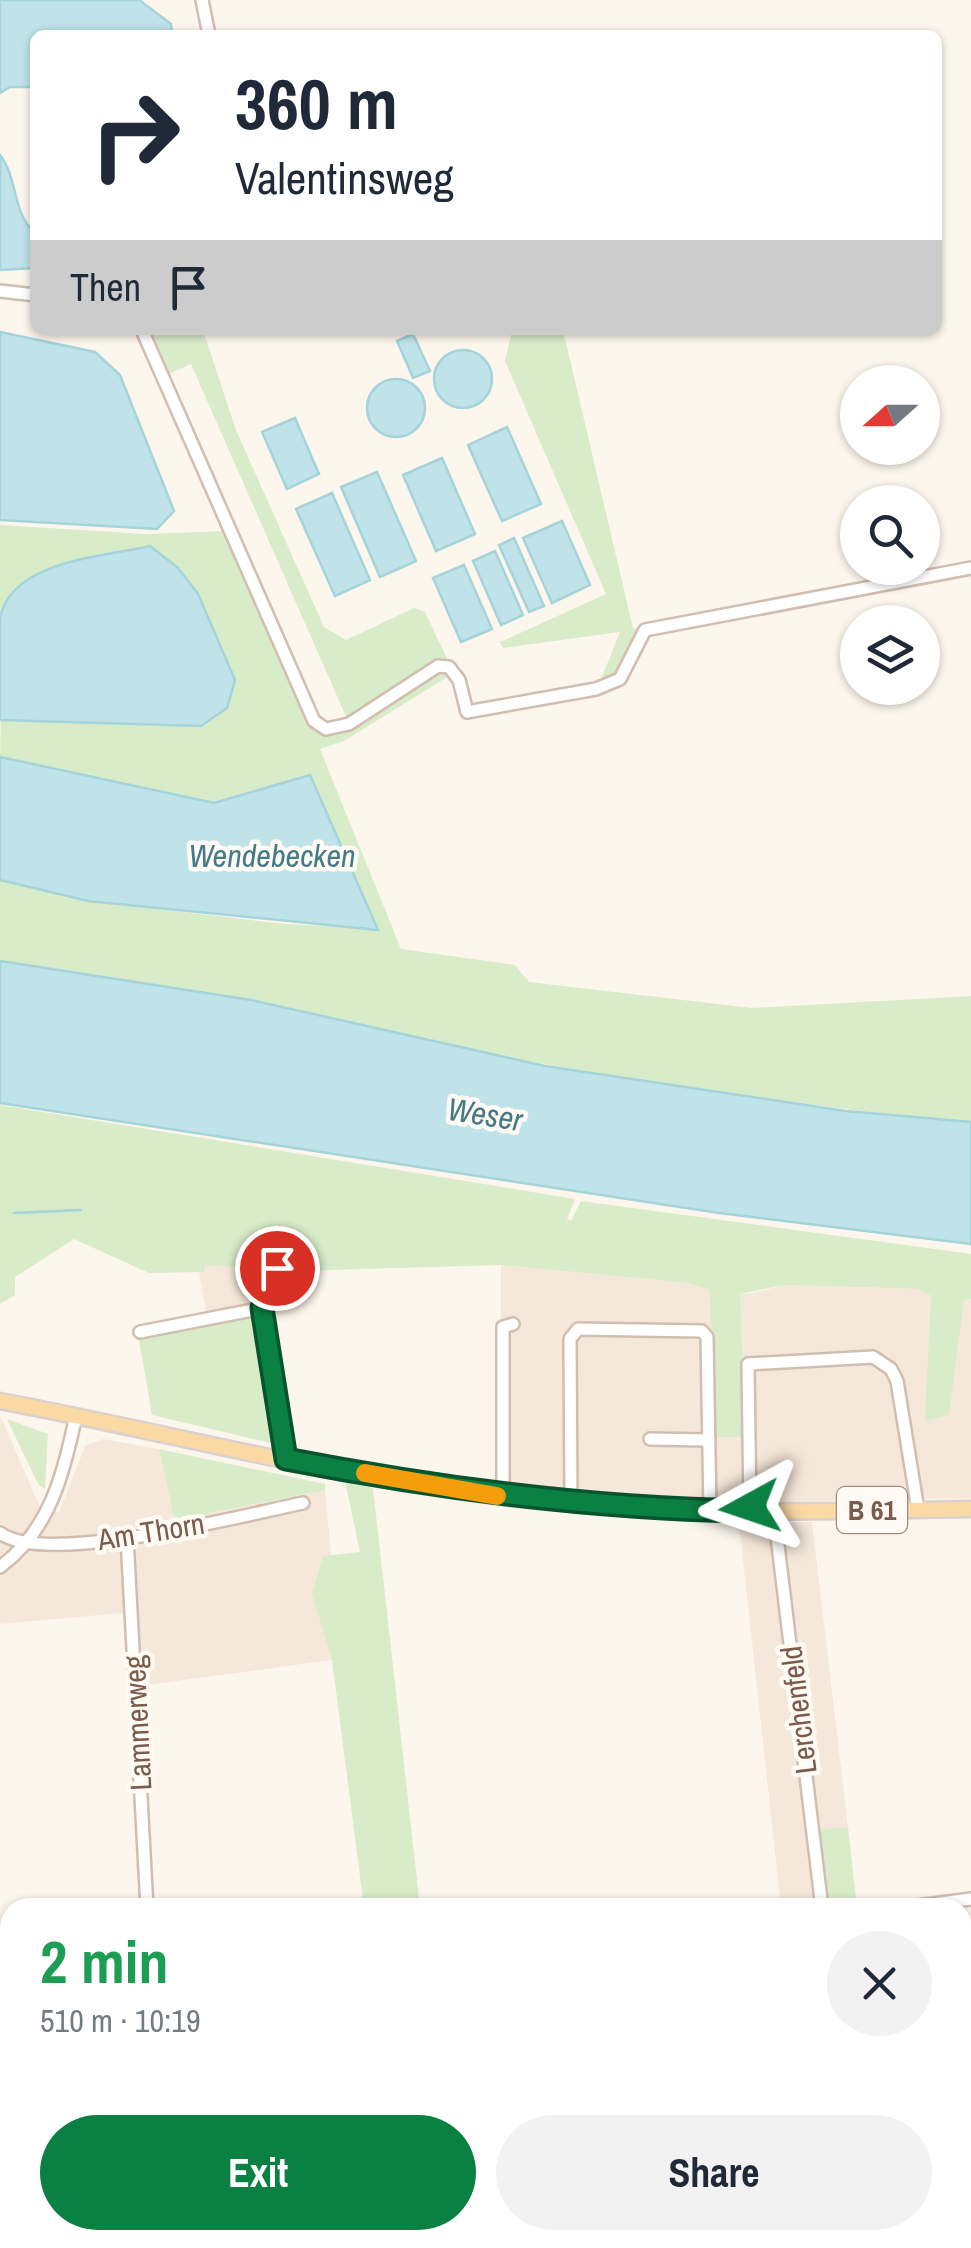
<!DOCTYPE html>
<meta charset="utf-8">
<style>
body{margin:0;font-family:"Archivo Narrow",sans-serif;background:#f2f2f3;color:#1f2937;height:100vh;display:flex;flex-direction:column;font-size:38px;white-space:nowrap}
*{box-sizing:border-box;margin:0}
p{font-size:32px;color:#747a83}
.icon{flex:none;width:55px;height:55px;fill:none;stroke:currentColor;stroke-width:2;stroke-linecap:round;stroke-linejoin:round}
.map{position:relative;flex:1;overflow:hidden}
.drawer{position:absolute;left:0px;top:1898px;width:972px;height:352px;display:flex;flex-direction:column;background:#fff;border-radius:30px 30px 0 0;box-shadow:0 2px 8px #0004}
.drawer>*{flex:none}
.banner{position:absolute;left:30px;top:30px;width:912px;height:305px;border-radius:15px;box-shadow:0 2px 8px #0004;background:#fff;color:#1f2937;overflow:hidden}
.needle{width:65px;rotate:249deg}
.buttons{position:absolute;left:840px;top:365px;display:grid;gap:20px}
.buttons a{display:grid;place-items:center;width:100px;height:100px;border-radius:50%;background:#fff;box-shadow:0 2px 8px #0004;font-size:50px}
.pin{position:absolute;display:grid;place-items:center;width:85px;height:85px;color:#fff;margin:-42px;border:5px solid #fff;border-radius:50%;box-shadow:0 2px 10px #0007}
.me{position:absolute;width:110px;margin:-55px;rotate:265deg;stroke-linejoin:round;filter:drop-shadow(0 0 8px #0008)}
.turn{display:flex;align-items:center;gap:35px;height:210px;padding:0 40px;font-size:45px}
.turn .icon{width:130px;height:130px;stroke-width:2.5}
.turn b{display:block;font-size:70px;line-height:85px}
.then{display:flex;align-items:center;height:95px;padding:0 40px;background:#0003;gap:20px;font-size:38px}
.round{display:grid;place-items:center;flex:none;width:105px;height:105px;border-radius:52px;background:#f2f2f3}
.summary{display:flex;align-items:center;justify-content:space-between;height:170px;padding:0 40px}
h1{font-size:60px;font-weight:700;line-height:75px;color:#1e9e55}
.cta{display:flex;gap:20px;margin-top:auto;padding:20px 40px}
.cta a{flex:1;height:115px;border-radius:60px;background:#0b8043;color:#fff;font-size:40px;font-weight:700;line-height:115px;text-align:center}
.cta a+a{background:#f2f2f3;color:#1f2937}
.map>svg:first-child{display:block}
</style>
<div class="map">
<svg width="971" height="2248" viewBox="0 0 971 2248">
<rect width="100%" height="100%" fill="#fdf6ec"/>
<g fill="#f5e8da">
<polygon points="204,1265 274,1266 265,1281 261,1318 208,1322 199,1272 204,1272"/>
<polygon points="501,1265 689,1283 722,1294 750,1294 783,1285 919,1289 931,1296 971,1299 971,1498 793,1502 500,1491"/>
<polygon points="0,1415 40,1507 59,1513 85,1446 103,1439 159,1449 176,1520 325,1490 331,1555 323,1557 313,1594 332,1660 139,1686 133,1612 0,1624"/>
<polygon points="812,1522 848,1827 815,1831 825,1907 781,1907 739,1523"/>
</g>
<g fill="#d8ecc9">
<polygon points="144,330 203,330 236,430 324,627 346,640 414,608 425,612 450,665 427,666 348,721 191,364 164,376"/>
<polygon points="512,330 563,330 633,628 639,629 618,677 599,684 620,632 503,648 500,642 606,594 505,361"/>
<path d="M0,525L146,534L227,531L311,724L327,732L438,668L452,674L344,741L320,749L401,949L515,965L529,982L752,1008L971,996V1122C644,1093 322,1022 0,961V880L88,901L285,924L378,929L310,775L214,803L0,757L1,719L201,726L198,594L178,568L150,546L15,590L0,617Z"/>
<polygon points="0,1105 575,1199 567,1219 571,1221 581,1201 971,1254 971,1299 964,1299 949,1415 925,1421 931,1296 919,1289 783,1285 740,1294 745,1437 713,1437 710,1290 689,1283 501,1265 296,1271 205,1265 204,1272 149,1273 74,1239 15,1277 15,1295 0,1304"/>
<polygon points="252,1313 261,1318 280,1445 152,1415 138,1334"/>
<polygon points="7,1419 48,1434 45,1489 38,1484"/>
<polygon points="159,1449 325,1484 325,1490 175,1520"/>
<polygon points="345,1482 373,1488 420,1907 364,1907 332,1660 312,1594 323,1556 360,1552"/>
<polygon points="848,1827 857,1907 825,1907 815,1830"/>
</g>
<g fill="#bfe3e8" stroke="#a5d3da" stroke-width="2.5">
<polygon points="0,0 139,0 171,24 172,35 35,35 35,87 10,87 0,93"/>
<path d="M0,155C18,178 12,212 34,232L35,268L0,270Z"/>
<polygon points="0,332 95,352 120,375 174,511 157,529 0,520"/>
<polygon points="413,334 430,371 413,378 397,341"/>
<circle cx="463" cy="379" r="29"/>
<circle cx="396" cy="408" r="29"/>
<polygon points="295,418 319,474 287,489 262,432"/>
<polygon points="507,427 541,504 502,521 468,445"/>
<polygon points="442,458 475,534 436,551 403,475"/>
<polygon points="377,472 416,561 380,577 341,487"/>
<polygon points="332,493 370,580 335,596 296,509"/>
<polygon points="562,521 590,585 552,603 523,538"/>
<polygon points="514,538 544,606 529,612 499,545"/>
<path d="M150,546L178,568L198,594L235,680L227,708L201,726L0,720C0,688 0,650 0,619C10,560 104,557 150,546Z"/>
<polygon points="495,551 523,615 501,625 473,561"/>
<polygon points="464,565 492,629 461,642 433,578"/>
<polygon points="0,757 214,803 310,775 378,930 88,901 0,880"/>
<polygon points="0,961 251,1000 545,1066 846,1111 971,1122 971,1244 719,1213 0,1103"/>
</g>
<g fill="none" stroke-linecap="round" stroke-linejoin="round">
<polyline stroke="#a5d3da" stroke-width="2.5" points="14,1213 81,1210"/>
<defs>
<g id="minor">
<polyline points="202,0 209,35"/>
<polyline points="0,291 35,295"/>
<polyline points="142,330 314,721 326,729 349,724 438,666 449,667 459,680 467,712 596,689 620,679 645,630 971,568"/>
<polyline points="277,1268 263,1308 286,1459"/>
<polyline points="140,1332 263,1308"/>
<polyline points="650,1439 709,1440"/>
<polyline points="503,1497 503,1327 513,1324"/>
<polyline points="571,1503 570,1339 578,1329 702,1331 707,1337 710,1511"/>
<polyline points="750,1511 748,1364 873,1357 891,1369 897,1381 918,1510"/>
<polyline points="774,1512 822,1908"/>
<path d="M0,1533C45,1567 244,1515 303,1503"/>
<polyline points="127,1538 147,1908"/>
<path d="M0,1567C50,1530 64,1473 76,1415"/>
<polyline points="902,1908 971,1899"/>
<polyline points="0,2000 10,1999"/>
<polyline points="140,2248 140,2240"/>
</g>
<path id="major" d="M0,1401C176,1434 352,1482 530,1500C677,1515 824,1512 971,1509"/>
</defs>
<use href="#minor" stroke="#d1beb0" stroke-width="16"/>
<use href="#major" stroke="#dad1cd" stroke-width="19"/>
<use href="#minor" stroke="#fff" stroke-width="11"/>
<use href="#major" stroke="#fbd9a5" stroke-width="14"/>
</g>
<g fill="none" stroke-linecap="round" stroke-linejoin="round">
<defs>
<path id="route" d="M277,1268L262,1308L286,1459C441,1489 593,1509 750,1511V1507"/>
</defs>
<use href="#route" stroke="#07532c" stroke-width="25"/>
<use href="#route" stroke="#0b8043" stroke-width="18"/>
<polyline stroke="#f59e0b" stroke-width="18" points="365,1473 497,1496"/>
</g>
<g text-anchor="middle" dominant-baseline="central" stroke-width="9" stroke-linejoin="round" paint-order="stroke">
<rect fill="#fffaf3" stroke="#a28b7f" stroke-width="2.5" x="837" y="1487" width="70" height="46" rx="8"/>
<g font-size="28" font-weight="bold" fill="#7a5c4d">
<text x="872" y="1510">B 61</text>
</g>
<g font-size="30" fill="#7a5c4d" stroke="#fffaf3">
<text transform="translate(151 1531) rotate(-9)">Am Thorn</text>
<text transform="translate(798 1710) rotate(-97)">Lerchenfeld</text>
<text transform="translate(137 1723) rotate(-93)">Lammerweg</text>
</g>
<g font-size="32" font-style="italic" fill="#437c86" stroke="#fffaf3">
<text x="272" y="855">Wendebecken</text>
<text transform="translate(485 1114) rotate(9)">Weser</text>
</g>
</g>
</svg>
<div class="buttons">
<a><svg class="needle" viewBox="-14 -14 28 28"><path d="M0-13l5 13h-10z" fill="#e53935"/><path d="M0 13l5-13h-10z" fill="#747a83"/></svg></a>
<a><svg class="icon" aria-label="search" viewBox="0 0 24 24"><circle cx="10" cy="10" r="6"/><path d="M15 15l6 6"/></svg></a>
<a><svg class="icon" aria-label="layers" viewBox="0 0 24 24"><path d="M12 4l9 5-9 5-9-5zM3 14l9 5 9-5"/></svg></a>
</div>
<div class="pin" style="left:277px;top:1268px;background:#d93025"><svg class="icon" aria-label="arrive" viewBox="0 0 24 24"><path d="M6 21V4h12l-3 4 3 4H6"/></svg></div>
<svg class="me" style="left:750px;top:1507px" viewBox="-20 -20 40 40"><path d="M0-17L14 15 0 8-14 15z" fill="#0b8043" stroke="#fff" stroke-width="4"/></svg>
<div class="banner">
<div class="turn"><svg class="icon" aria-label="right" viewBox="0 0 24 24"><path d="M7 20v-9h11M14 6l5 5-5 5"/></svg><div><b>360 m</b>Valentinsweg</div></div>
<div class="then">Then<svg class="icon" aria-label="arrive" viewBox="0 0 24 24"><path d="M6 21V4h12l-3 4 3 4H6"/></svg></div>
</div>
<section class="drawer">
<div class="summary"><div><h1>2 min</h1><p>510 m · 10:19</p></div><a class="round"><svg class="icon" aria-label="close" viewBox="0 0 24 24"><path d="M6 6l12 12M18 6L6 18"/></svg></a></div>
<div class="cta"><a>Exit</a><a>Share</a></div>
</section>
</div>
